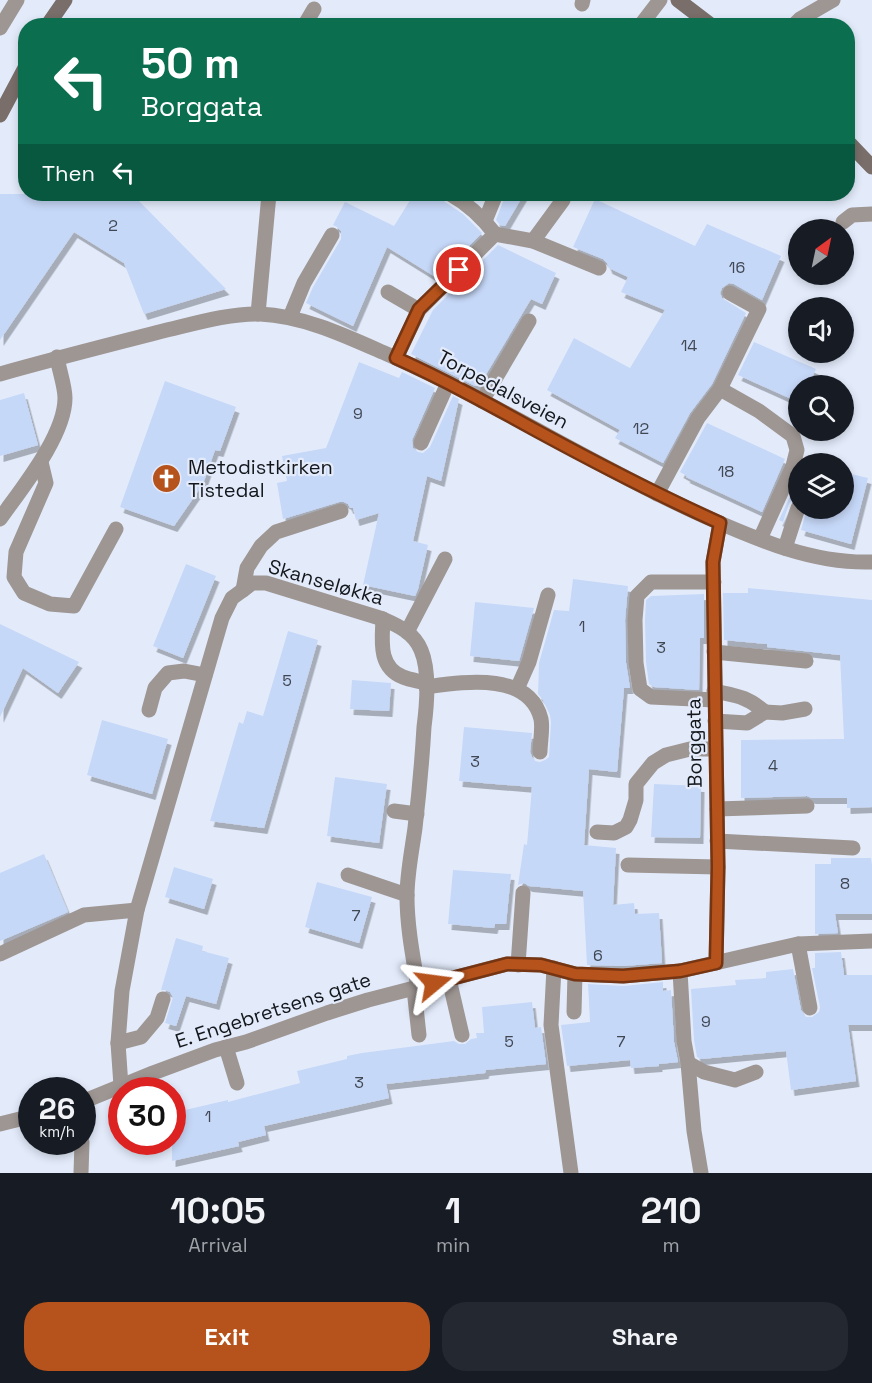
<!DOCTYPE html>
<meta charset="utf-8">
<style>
body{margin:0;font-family:"Space Grotesk",sans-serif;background:#242831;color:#f1f3f6;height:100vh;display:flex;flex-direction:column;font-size:22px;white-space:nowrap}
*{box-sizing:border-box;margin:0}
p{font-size:20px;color:#9ea1a6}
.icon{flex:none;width:33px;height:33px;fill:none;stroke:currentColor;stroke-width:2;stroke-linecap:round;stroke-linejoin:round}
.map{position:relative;height:1173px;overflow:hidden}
.panel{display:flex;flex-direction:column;background:#171b24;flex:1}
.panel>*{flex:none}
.guide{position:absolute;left:18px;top:18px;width:837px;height:183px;border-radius:24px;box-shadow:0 3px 9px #0003;background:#0b6e4f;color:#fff;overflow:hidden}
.needle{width:39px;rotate:33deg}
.buttons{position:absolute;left:788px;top:219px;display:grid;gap:12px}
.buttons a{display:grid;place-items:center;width:66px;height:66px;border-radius:50%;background:#171b24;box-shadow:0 3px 9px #0003;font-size:30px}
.speed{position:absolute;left:18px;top:1077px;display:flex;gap:12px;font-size:30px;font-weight:700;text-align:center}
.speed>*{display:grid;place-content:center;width:78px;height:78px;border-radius:50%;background:#171b24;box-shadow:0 3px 9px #0003;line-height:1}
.speed small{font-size:15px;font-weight:400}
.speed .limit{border:9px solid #d22;background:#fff;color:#111}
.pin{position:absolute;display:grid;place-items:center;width:51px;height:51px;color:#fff;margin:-26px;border:3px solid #fff;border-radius:50%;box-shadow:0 2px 6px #0007}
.me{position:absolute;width:66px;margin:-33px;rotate:74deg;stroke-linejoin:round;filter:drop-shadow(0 0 4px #0008)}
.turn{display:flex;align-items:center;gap:21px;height:126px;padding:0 24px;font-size:27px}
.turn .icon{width:78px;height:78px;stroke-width:2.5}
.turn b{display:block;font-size:42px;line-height:51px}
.then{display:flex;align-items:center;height:57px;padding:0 24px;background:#0003;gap:12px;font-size:22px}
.eta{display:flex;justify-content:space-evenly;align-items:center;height:102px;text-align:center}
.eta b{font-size:36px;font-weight:700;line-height:42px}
.button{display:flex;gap:12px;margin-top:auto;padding:12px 24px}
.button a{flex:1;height:69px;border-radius:24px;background:#b6521b;color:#fff;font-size:24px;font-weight:700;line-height:69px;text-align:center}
.button a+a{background:#242831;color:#f1f3f6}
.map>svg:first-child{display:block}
</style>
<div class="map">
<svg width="872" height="1173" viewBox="0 0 872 1173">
<defs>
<filter id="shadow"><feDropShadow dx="3.5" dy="6" stdDeviation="0" flood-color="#0004"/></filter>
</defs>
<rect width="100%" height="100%" fill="#e3ebfb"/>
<g fill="#c6d8f8" filter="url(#shadow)">
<polygon points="0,194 132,194 226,289 144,314 124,263 74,232 0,340"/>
<polygon points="414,194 440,194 441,198 445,202 463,214 482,233 437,278 387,247 353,326 306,303 313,287 341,239 341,231 337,227 333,225 345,202 394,226"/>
<polygon points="506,194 524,194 505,226 500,225 496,220"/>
<polygon points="595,199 695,246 707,224 781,256 762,300 734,284 729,283 722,288 720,293 722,298 746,313 712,384 690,413 663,463 615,438 620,430 547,390 574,338 630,368 665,310 621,292 628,277 609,268 607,263 603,259 573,247"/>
<polygon points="498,245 556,273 542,304 531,299 479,386 475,386 411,354 433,310"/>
<polygon points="754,342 816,369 808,386 798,386 798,402 738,375"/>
<polygon points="359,362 399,378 402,372 435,388 412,440 413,448 418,452 423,453 430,447 453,396 459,399 441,481 427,476 413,541 428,545 418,589 415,596 363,585 379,513 356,520 353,508 350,508 348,504 344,502 339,502 283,519 277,483 287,481 282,456 326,448"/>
<polygon points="165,381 236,407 220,451 215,450 203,484 174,526 120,507"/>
<polygon points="24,393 38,445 0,456 0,400"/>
<polygon points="707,423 785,459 762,512 686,477 687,476 680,472"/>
<polygon points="843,472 868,478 851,544 801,530 807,508 843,508"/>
<polygon points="798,479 798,498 792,500 789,504 783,522 779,520"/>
<polygon points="186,564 216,576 183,658 153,646"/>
<polygon points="573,579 628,586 625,620 626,663 630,688 624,688 617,772 589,769 584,845 616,848 613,905 634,903 635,914 659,913 662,963 623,966 587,965 583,891 529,886 524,883 518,885 524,844 527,845 532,787 459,781 464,727 532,733 530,752 532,757 535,761 540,762 545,760 549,757 551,722 550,715 543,700 538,694 539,663 554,610 569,611"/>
<polygon points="748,588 872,600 872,807 847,808 847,798 812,798 807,796 741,798 741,740 844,739 840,655 767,647 767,644 724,640 723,593 748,593"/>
<polygon points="704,594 704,638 700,638 699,690 654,687 649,684 646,662 645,620 646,600 651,596"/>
<polygon points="475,602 534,608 519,661 470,656"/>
<polygon points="0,624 79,662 58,693 23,668 0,717"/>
<polygon points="288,631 318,640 264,828 210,821 239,722 243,724 247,711 263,716"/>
<polygon points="352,680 391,683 389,711 350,709"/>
<polygon points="102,720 168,739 152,794 87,775"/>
<polygon points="335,777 387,784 379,843 327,836"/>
<polygon points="654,784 701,786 700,838 651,837"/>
<polygon points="44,854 68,912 0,941 0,873"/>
<polygon points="831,858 871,858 872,865 872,914 835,914 838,933 815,934 815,864 831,864"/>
<polygon points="174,867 213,879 204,909 165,897"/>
<polygon points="453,870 511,874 506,924 495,924 494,928 448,924"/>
<polygon points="317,882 372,897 359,943 305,927"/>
<polygon points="176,938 203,946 202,951 229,958 216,1004 186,996 176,1026 165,1023 173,997 170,992 165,990 161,990"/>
<polygon points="841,952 844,975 872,975 872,1025 848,1025 856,1081 791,1090 786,1051 701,1059 697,1057 694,1040 691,989 736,985 735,980 766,978 766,972 793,969 801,1010 806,1017 812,1017 819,1012 820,1007 812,968 815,968 815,953"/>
<polygon points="663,982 663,991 671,990 674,1042 678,1062 659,1064 659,1066 631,1068 630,1060 567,1066 561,1025 590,1022 588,984 624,986"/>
<polygon points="532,1002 535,1028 541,1027 546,1064 486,1070 485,1073 386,1084 389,1098 264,1126 266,1135 238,1142 239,1146 172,1161 172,1113 228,1100 228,1102 300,1083 297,1071 347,1059 347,1056 362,1053 454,1041 459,1044 465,1044 471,1039 477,1038 476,1033 484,1033 482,1007"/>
</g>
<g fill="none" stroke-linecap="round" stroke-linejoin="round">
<g stroke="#9e9693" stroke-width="15">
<polyline points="582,4 583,0"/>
<polyline points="304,26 314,9"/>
<polyline points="640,26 660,0"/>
<polyline points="0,28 17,0"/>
<polyline points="485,221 496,194"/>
<polyline points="843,222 852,215 872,214"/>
<polyline points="495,234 533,241 599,268"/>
<polyline points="533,241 563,200"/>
<polyline points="388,292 419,310"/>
<polyline points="290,317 304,283 332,235"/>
<polyline points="720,389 759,411 793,436 797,450 793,466 760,539"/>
<polyline points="482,401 529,321"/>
<polyline points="421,443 448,383"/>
<polyline points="41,462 46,483 16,552 14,577 24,593 50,604 74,606 116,529"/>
<polyline points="809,464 809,463"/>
<polyline points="657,494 698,418 720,389 759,309 730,293"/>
<polyline points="785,548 798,508"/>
<polyline points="714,582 651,582 637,596 635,620 636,663 640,689 651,697 715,700"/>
<polyline points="243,590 247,568 261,546 276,532 341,511"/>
<path d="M383,619C382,641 378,667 403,677C410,680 419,681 426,683"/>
<polyline points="407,632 445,559"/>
<polyline points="714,652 806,661"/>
<path d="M426,687C463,682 529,671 541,719C543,729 540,742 540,752"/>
<polyline points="517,689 529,662 548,595"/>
<path d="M714,691C737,696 746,696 765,712"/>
<polyline points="149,710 155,688 168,673 184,671 205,675"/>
<polyline points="715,721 747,723 765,712 782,713 805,709"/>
<polyline points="717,809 807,806"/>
<polyline points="394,811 417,814"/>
<polyline points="597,832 614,833 626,827 630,820 636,800 636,784 653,763 666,755 690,749 716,749"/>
<polyline points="717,841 853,848"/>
<polyline points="628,865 718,867"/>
<polyline points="348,875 407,895"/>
<polyline points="798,944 810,1008"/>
<polyline points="0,954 84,915 137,910"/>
<polyline points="518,965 523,893"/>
<polyline points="554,968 551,1025 571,1173"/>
<polyline points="680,971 684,1041 688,1063 694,1131 701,1173"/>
<polyline points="449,979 462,1035"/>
<polyline points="414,989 419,1035"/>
<polyline points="574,1012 575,974"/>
<polyline points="118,1043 141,1037 157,1018 163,999"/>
<polyline points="226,1047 237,1083"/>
<polyline points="688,1063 704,1072 735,1080 756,1072"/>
</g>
<g stroke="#9e9693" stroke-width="15">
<polyline points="793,26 800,19 833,0"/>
<polyline points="258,314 269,194"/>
<path d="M396,358L419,310L495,234C482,217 468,204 450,194"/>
<path d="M0,519C21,489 65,436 65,398C65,386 59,370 57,357"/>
<polyline points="716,963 718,867 713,562 720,523"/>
<path d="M121,1086L118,1043L122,991L137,910L222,618L232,598L243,590L252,583H266L383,619C399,626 414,633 421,650C430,671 427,704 424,727C422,761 419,794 415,828C412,850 407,874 407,896C407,927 413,957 418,987"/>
<polyline points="82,1102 153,1073 215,1050 246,1042 327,1013 368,1000 507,964 541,965 575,974 623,976 680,971 798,944 872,941"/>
<polyline points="0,1124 32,1116"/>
<polyline points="82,1124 83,1102"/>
<polyline points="81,1173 82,1142"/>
</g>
<path stroke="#9e9693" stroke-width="15" d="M0,374C53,359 105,346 159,332C190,325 228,313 260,314C305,316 348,337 389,355C497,403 598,468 706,517C758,540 814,564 872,562"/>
<g stroke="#796e69" stroke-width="15">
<polyline points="678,0 712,26"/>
<polyline points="47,26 65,0"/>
<polyline points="0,115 26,66"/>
<polyline points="848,142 872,167"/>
</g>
</g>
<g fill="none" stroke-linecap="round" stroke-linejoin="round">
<defs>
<path id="route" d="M434,983L507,964L541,965L575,974L623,976L680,971L716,963L718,867L713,562L720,523C658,495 598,464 539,432C492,406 445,380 396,358L419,309L459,270"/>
</defs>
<use href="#route" stroke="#763512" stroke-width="15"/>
<use href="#route" stroke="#b6521b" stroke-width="10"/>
</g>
<defs>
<symbol id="church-disc" viewBox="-11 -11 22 22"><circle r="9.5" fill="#b6521b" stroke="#e3ebfb"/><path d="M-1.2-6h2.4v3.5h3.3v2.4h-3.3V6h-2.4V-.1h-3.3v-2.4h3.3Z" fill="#fff"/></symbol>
</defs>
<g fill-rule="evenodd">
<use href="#church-disc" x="150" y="462" width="33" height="33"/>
</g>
<g text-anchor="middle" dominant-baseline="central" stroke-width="4.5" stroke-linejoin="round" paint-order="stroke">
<g font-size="16" fill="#404753">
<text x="113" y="225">2</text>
<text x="737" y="267">16</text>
<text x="689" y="345">14</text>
<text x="358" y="413">9</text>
<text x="641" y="428">12</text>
<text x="726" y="471">18</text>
<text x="582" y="626">1</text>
<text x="661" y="647">3</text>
<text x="287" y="680">5</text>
<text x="475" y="761">3</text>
<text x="773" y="765">4</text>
<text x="845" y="883">8</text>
<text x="356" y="915">7</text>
<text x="598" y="955">6</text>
<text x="706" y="1021">9</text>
<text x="509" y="1041">5</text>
<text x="621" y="1041">7</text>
<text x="359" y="1082">3</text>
<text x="208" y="1116">1</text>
</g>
<g font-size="20" fill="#14171c" stroke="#e3ebfb">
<text transform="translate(503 389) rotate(28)">Torpedalsveien</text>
<text transform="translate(326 582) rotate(16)">Skanseløkka</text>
<text transform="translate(694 743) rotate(-91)">Borggata</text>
<text transform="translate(273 1010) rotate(-18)">E. Engebretsens gate</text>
</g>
<g font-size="20" fill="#14171c" stroke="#e3ebfb" text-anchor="start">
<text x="188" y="467">Metodistkirken<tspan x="188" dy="23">Tistedal</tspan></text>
</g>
</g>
</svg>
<div class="buttons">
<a><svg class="needle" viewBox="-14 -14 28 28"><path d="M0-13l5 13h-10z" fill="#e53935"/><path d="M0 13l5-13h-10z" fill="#9ea1a6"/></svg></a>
<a><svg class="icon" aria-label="sound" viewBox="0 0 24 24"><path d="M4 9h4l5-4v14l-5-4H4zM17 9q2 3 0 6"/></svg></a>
<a><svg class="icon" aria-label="search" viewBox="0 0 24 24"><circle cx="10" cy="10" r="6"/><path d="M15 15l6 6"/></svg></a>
<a><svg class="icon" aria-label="layers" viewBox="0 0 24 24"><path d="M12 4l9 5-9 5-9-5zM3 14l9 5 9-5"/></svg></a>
</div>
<div class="speed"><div>26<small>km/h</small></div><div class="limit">30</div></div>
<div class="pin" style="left:459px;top:270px;background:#d93025"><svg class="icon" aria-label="arrive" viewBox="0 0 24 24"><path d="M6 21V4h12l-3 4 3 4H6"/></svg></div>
<svg class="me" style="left:434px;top:983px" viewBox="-20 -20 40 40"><path d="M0-17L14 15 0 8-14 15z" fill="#b6521b" stroke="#fff" stroke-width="4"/></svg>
<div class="guide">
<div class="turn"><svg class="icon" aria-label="left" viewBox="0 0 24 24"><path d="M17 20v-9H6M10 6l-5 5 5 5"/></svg><div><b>50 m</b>Borggata</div></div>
<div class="then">Then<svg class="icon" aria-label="left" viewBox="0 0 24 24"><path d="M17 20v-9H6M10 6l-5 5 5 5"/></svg></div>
</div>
</div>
<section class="panel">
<div class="eta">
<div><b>10:05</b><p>Arrival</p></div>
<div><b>1</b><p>min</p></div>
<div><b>210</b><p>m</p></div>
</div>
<div class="button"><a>Exit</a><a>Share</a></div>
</section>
